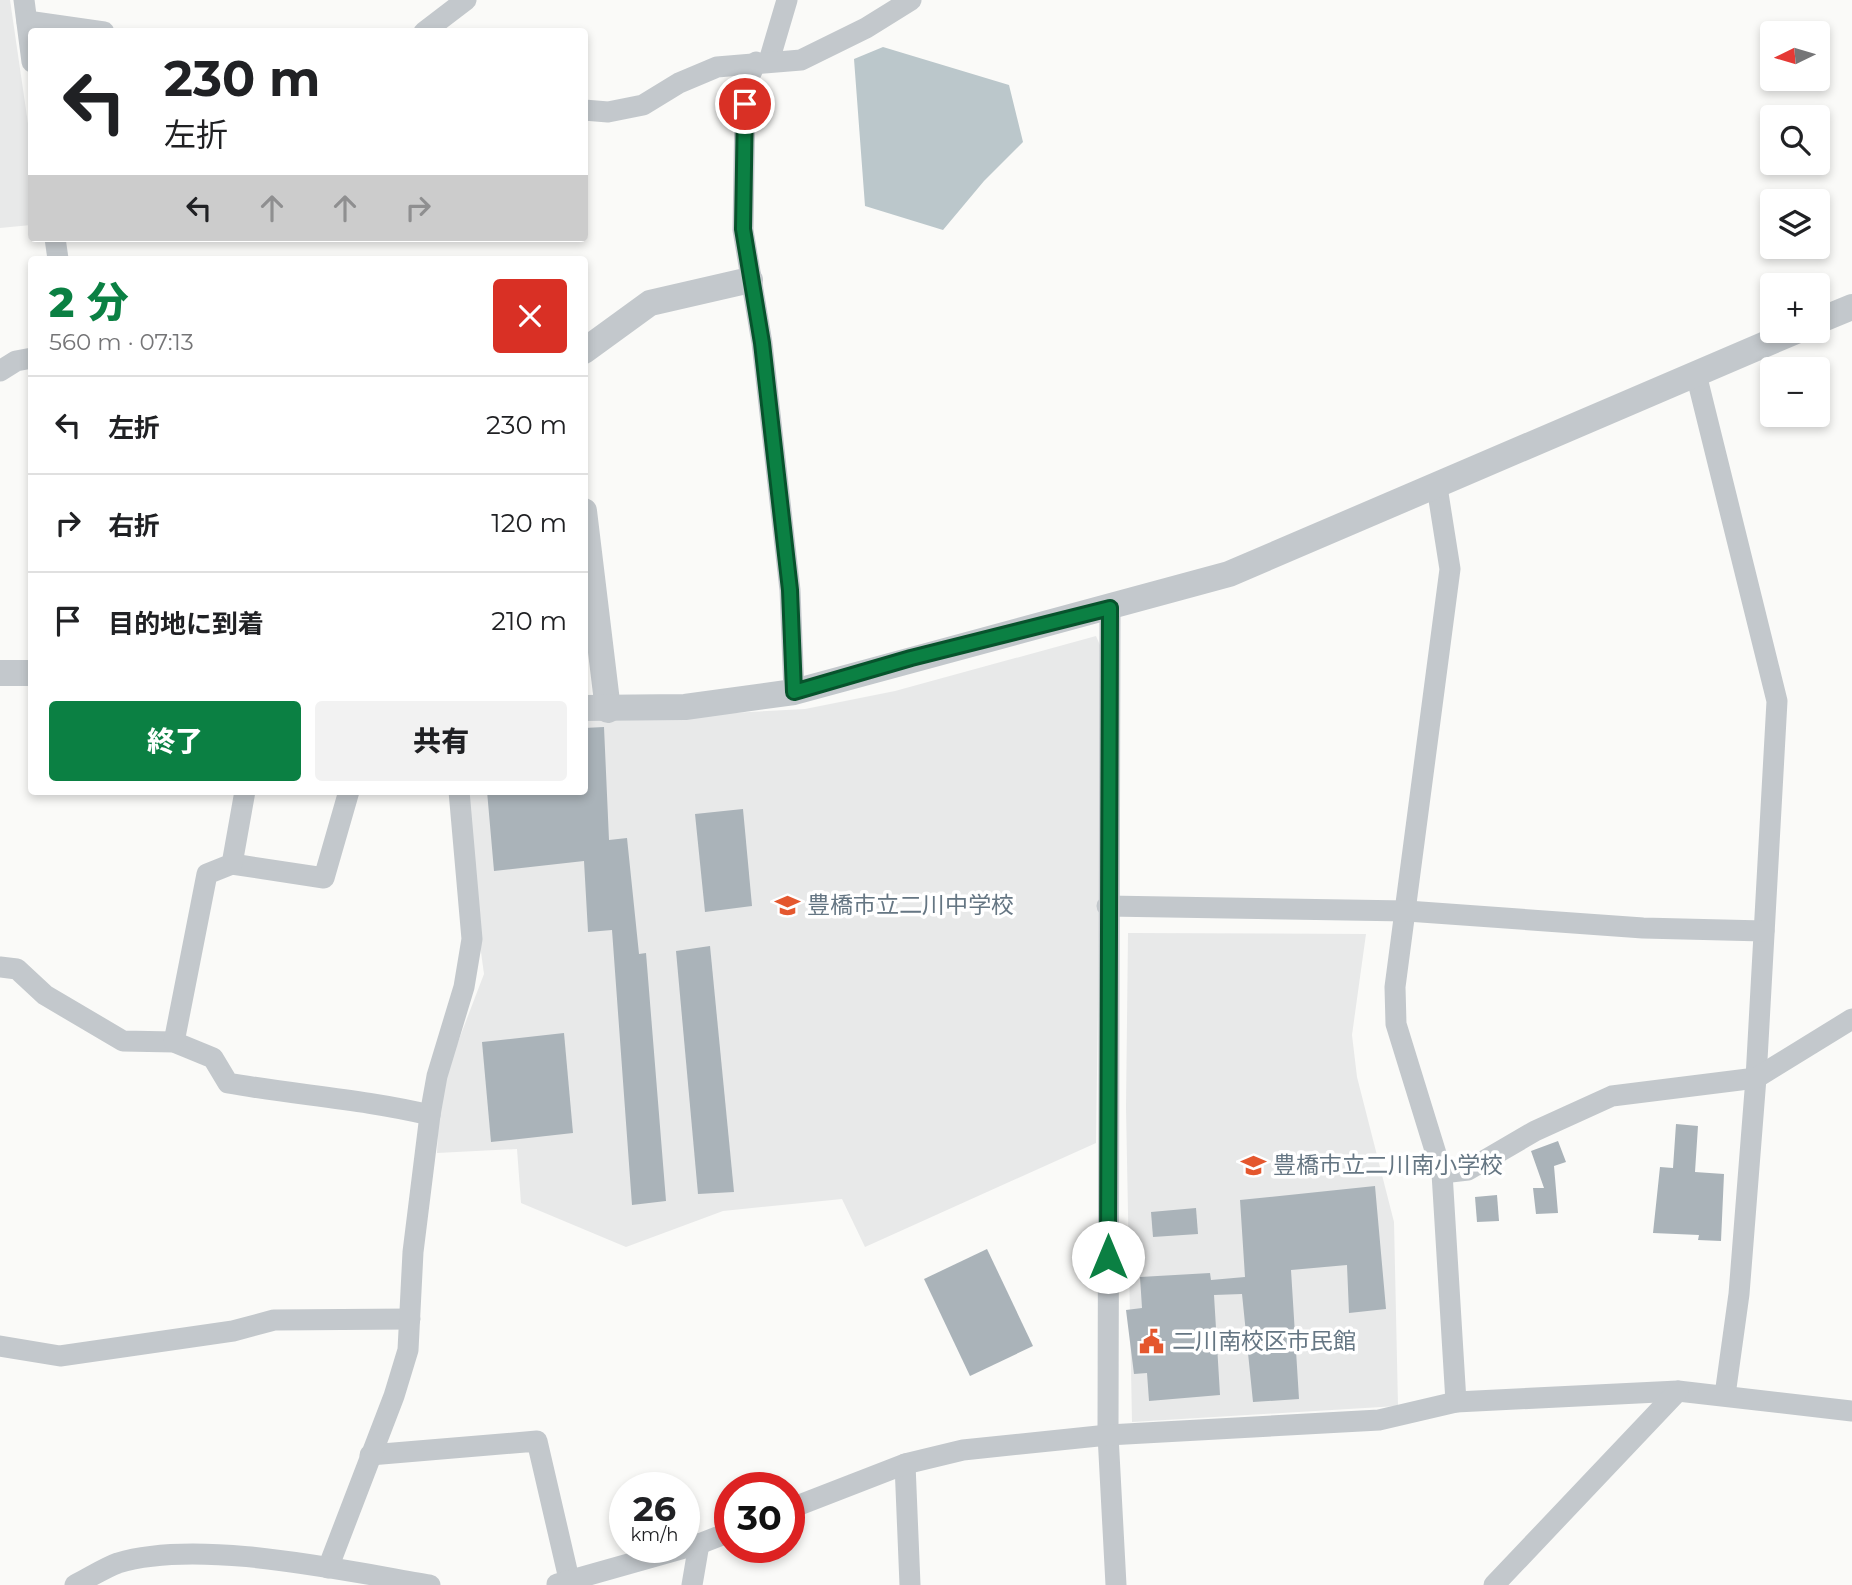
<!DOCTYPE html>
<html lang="ja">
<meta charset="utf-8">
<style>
body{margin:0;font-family:Montserrat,"Noto Sans JP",sans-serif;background:#f2f2f2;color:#202124;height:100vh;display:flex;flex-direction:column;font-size:26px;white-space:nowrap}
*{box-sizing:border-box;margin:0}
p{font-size:23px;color:#757577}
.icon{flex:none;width:38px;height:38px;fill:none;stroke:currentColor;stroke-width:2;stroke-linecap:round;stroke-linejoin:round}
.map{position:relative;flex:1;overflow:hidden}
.drawer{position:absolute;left:28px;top:256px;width:560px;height:539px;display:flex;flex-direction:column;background:#fff;border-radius:7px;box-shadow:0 4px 10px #0003}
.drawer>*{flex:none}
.top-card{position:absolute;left:28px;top:28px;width:560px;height:214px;border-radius:7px;box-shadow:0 4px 10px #0003;background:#fff;color:#202124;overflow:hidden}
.needle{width:46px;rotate:265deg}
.controls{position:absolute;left:1760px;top:21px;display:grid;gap:14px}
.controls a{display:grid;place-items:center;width:70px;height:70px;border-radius:7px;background:#fff;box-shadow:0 4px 10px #0003;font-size:35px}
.speed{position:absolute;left:609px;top:1472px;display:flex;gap:14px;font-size:35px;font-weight:700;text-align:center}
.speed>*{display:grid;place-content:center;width:91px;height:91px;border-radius:50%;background:#fff;box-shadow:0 4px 10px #0003;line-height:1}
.speed small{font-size:18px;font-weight:400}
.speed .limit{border:10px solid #d22;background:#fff;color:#111}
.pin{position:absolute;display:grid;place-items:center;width:60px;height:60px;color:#fff;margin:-30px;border:4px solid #fff;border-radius:50%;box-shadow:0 2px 7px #0007}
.me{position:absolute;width:77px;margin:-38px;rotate:0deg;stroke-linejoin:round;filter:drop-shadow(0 0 5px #0008)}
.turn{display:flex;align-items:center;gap:24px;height:147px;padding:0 21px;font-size:32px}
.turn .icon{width:91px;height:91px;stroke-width:2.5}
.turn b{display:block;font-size:49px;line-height:60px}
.lanes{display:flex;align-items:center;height:66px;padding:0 21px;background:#0003;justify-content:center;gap:35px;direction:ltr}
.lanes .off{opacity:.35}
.round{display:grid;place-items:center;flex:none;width:74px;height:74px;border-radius:7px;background:#f2f2f2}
.head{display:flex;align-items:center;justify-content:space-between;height:119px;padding:0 21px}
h1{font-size:42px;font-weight:800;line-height:52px;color:#0b8043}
.action{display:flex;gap:14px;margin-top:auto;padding:14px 21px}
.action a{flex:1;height:80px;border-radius:7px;background:#0b8043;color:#fff;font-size:28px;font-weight:800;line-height:80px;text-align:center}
.action a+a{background:#f2f2f2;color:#202124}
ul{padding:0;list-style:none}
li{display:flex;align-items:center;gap:21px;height:98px;padding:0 21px;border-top:2px solid #e0e0e0}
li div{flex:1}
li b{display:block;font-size:26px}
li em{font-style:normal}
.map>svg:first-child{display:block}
</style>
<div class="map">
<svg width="1852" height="1585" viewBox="0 0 1852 1585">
<rect width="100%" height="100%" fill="#fafaf8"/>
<g fill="#e8e9e9">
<polygon points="0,0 10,0 32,151 31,225 0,228"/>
<polygon points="1096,636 1103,652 1096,1143 865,1247 842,1199 723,1211 626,1247 521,1203 517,1149 437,1153 440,1089 484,974 465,836 467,791 584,791 585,721 805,709 895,691"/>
<polygon points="1128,933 1366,934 1352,1035 1357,1077 1394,1222 1398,1406 1132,1422 1126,1108"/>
</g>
<polygon fill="#bbc7cb" points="883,47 1009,85 1023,142 984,181 943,230 865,206 854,59"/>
<g fill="#aab3b9">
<polygon points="604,727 609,840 627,838 639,954 646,953 666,1201 632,1205 612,930 588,932 584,861 494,871 487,791 584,791 584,728"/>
<polygon points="743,809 752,906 705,912 695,814"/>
<polygon points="710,946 734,1192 698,1194 676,951"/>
<polygon points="564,1033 573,1133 491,1142 482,1042"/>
<polygon points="1676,1124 1698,1126 1695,1172 1724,1174 1721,1241 1698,1240 1699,1235 1653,1233 1660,1167 1673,1168"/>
<polygon points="1558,1141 1566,1162 1554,1166 1558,1213 1536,1214 1533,1188 1544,1188 1531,1151"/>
<polygon points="1375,1186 1386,1309 1349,1313 1347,1265 1291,1270 1299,1399 1253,1402 1242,1294 1214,1295 1220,1395 1149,1401 1147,1373 1134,1374 1126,1310 1142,1308 1140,1277 1210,1273 1211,1280 1245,1277 1240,1200"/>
<polygon points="1497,1195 1499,1221 1477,1222 1475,1197"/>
<polygon points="1196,1208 1198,1234 1153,1237 1151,1212"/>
<polygon points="987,1249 1033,1346 970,1376 924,1279"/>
</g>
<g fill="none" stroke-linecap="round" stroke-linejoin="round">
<g stroke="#c3c8cc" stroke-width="21">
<polyline points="24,0 32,62"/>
<polyline points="27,21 104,32"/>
<polyline points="424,32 466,0"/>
<polyline points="769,61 787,0"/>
<polyline points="756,62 747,82 745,104 743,230 762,343 790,590 794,692"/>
<polyline points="584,110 608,112 643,105 679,83 717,67 801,60 866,28 911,0"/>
<polyline points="55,238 58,259"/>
<polyline points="0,371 16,361 32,358"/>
<polyline points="1696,374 1777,701 1756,1078 1739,1294 1725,1395"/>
<polyline points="1437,487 1450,569 1395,987 1396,1024 1442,1173 1456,1402"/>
<polyline points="1110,608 1108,1435 1116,1585"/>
<polyline points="232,864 324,878 349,791"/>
<polyline points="1107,906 1407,911 1643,928 1764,931"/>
<path d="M0,967L17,969L45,995L123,1041L174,1042L213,1058L228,1083C295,1095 363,1099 430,1115"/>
<polyline points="174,1042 207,874 232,864 245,791"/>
<polyline points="1442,1173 1468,1170 1535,1131 1612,1096 1756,1078 1852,1019"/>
<polyline points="0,1346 60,1356 233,1331 274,1320 410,1319"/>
<polyline points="370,1455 537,1441 569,1579"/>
<polyline points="905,1464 910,1585"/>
<polyline points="789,1509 905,1464 963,1450 1108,1435 1379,1420 1456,1402 1678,1391 1852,1411"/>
<polyline points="328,1568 394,1396 408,1350 413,1252 430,1115 437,1076 464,987 472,939 459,791"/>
<polyline points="557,1584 699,1544 730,1532"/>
<path d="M75,1585C89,1578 104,1568 118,1563C199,1538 345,1571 430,1585"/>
<polyline points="692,1585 699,1544"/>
<polyline points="1494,1585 1678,1391"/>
</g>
<g stroke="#c3c8cc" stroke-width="26">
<polyline points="1818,321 1852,307"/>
<polyline points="584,351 650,303 750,280"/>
<polyline points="584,511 608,710"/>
<polyline points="0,673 32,673"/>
<polyline points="584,708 685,707 794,692 1229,574 1796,331"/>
</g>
</g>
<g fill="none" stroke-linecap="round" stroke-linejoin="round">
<defs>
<polyline id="route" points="745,104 743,229 762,343 790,590 794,692 911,658 1110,608 1108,1257"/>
</defs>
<use href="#route" stroke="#07532c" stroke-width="18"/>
<use href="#route" stroke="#0b8043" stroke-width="12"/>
</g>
<defs>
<symbol id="school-bare" viewBox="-9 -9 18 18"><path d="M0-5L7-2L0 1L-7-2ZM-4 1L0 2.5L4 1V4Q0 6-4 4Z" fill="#e4572e" stroke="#fff" stroke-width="2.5" paint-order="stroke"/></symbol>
<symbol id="civic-bare" viewBox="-9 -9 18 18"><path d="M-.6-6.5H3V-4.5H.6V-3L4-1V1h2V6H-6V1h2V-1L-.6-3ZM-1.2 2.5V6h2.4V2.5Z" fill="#e4572e" stroke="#fff" stroke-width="2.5" paint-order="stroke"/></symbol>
</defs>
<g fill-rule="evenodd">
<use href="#school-bare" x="770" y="888" width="35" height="35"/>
<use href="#school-bare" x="1236" y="1148" width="35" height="35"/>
<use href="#civic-bare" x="1134" y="1324" width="35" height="35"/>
</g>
<g text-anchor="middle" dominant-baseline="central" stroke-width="7" stroke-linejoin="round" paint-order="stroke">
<g font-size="23" fill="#657683" stroke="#fff" text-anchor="start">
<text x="807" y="905">豊橋市立二川中学校</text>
<text x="1273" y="1165">豊橋市立二川南小学校</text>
<text x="1172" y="1341">二川南校区市民館</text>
</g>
</g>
</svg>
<div class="controls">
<a><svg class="needle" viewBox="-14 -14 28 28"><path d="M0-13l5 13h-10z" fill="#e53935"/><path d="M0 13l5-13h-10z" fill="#757577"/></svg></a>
<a><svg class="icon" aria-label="search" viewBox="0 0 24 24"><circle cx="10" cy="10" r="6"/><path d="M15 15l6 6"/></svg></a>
<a><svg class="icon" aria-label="layers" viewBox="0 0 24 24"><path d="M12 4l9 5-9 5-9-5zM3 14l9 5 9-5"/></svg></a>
<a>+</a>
<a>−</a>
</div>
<div class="speed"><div>26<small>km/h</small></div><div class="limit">30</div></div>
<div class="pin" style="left:745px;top:104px;background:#d93025"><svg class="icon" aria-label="arrive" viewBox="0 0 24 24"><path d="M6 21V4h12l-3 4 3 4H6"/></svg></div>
<svg class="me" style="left:1108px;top:1257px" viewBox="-20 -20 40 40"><circle r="19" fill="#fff"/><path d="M0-13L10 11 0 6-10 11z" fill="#0b8043"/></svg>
<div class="top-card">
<div class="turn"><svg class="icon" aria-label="left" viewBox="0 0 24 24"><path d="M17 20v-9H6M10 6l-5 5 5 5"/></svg><div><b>230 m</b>左折</div></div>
<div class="lanes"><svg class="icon" aria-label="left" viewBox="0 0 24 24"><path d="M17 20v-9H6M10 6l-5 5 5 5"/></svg><svg class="icon off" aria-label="ahead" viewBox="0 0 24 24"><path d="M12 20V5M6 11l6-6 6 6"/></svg><svg class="icon off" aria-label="ahead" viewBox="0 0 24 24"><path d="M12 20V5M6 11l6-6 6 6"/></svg><svg class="icon off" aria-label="right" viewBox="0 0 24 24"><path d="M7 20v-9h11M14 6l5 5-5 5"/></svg></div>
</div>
<section class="drawer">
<div class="head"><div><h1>2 分</h1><p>560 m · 07:13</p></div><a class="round" style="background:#d93025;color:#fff"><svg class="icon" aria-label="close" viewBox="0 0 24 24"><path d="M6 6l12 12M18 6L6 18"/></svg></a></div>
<ul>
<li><svg class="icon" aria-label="left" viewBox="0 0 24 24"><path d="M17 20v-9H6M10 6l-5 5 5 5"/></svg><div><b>左折</b></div><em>230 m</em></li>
<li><svg class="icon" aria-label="right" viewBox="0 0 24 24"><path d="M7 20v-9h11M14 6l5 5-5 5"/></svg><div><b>右折</b></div><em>120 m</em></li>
<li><svg class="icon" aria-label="arrive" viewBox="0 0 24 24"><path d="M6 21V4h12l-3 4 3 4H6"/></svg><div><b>目的地に到着</b></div><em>210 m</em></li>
</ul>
<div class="action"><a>終了</a><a>共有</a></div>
</section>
</div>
